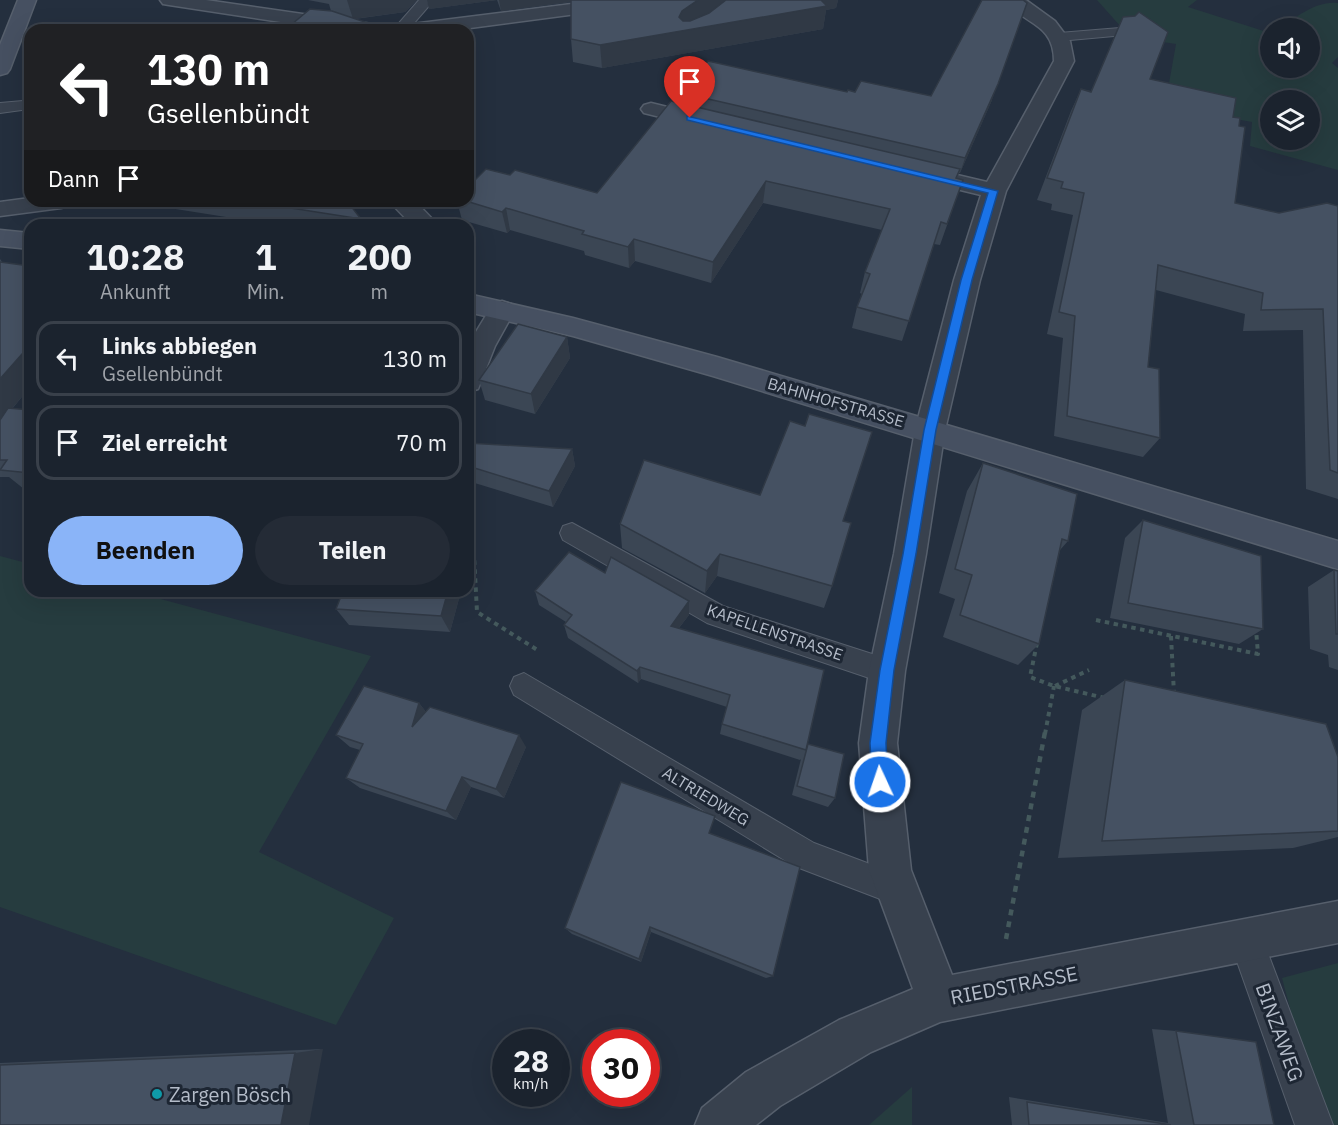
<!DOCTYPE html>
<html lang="de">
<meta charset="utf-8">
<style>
body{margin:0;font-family:"IBM Plex Sans",sans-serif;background:#242b36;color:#f1f3f6;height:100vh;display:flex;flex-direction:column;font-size:22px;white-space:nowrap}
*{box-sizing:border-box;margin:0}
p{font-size:20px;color:#a0a4aa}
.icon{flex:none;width:33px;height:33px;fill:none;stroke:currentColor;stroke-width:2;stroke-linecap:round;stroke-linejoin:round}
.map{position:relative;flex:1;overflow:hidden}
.side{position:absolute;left:24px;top:219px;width:450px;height:378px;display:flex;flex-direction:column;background:#1b232e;border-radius:18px;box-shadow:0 6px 24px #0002,0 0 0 2px #39404a}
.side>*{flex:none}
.guide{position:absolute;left:24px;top:24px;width:450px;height:183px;border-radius:18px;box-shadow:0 6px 24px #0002,0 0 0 2px #39404a;background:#202124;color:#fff;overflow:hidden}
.tools{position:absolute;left:1260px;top:18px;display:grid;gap:12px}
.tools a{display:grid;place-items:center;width:60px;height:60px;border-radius:50%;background:#1b232e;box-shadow:0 6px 24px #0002,0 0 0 2px #39404a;font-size:30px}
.speed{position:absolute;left:492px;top:1029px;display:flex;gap:12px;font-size:30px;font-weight:700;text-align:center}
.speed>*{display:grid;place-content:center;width:78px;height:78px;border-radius:50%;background:#1b232e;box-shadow:0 6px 24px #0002,0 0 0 2px #39404a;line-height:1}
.speed small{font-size:15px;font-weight:400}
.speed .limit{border:9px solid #d22;background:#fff;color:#111}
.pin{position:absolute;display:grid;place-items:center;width:51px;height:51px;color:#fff;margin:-62px -26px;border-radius:50% 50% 50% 0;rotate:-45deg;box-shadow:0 0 6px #0007}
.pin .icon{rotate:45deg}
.me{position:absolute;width:66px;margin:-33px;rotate:357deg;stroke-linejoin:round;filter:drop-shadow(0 0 4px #0008)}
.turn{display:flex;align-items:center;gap:21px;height:126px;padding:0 24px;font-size:27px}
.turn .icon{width:78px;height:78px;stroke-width:2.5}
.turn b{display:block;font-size:42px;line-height:51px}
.then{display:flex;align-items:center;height:57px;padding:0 24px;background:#0003;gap:12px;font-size:22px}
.eta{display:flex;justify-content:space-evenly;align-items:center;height:102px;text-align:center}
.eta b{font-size:36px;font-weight:700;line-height:42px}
.primary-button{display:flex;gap:12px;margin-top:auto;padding:12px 24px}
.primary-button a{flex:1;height:69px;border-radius:36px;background:#8ab4f8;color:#111;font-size:24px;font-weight:700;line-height:69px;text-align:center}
.primary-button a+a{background:#242b36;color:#f1f3f6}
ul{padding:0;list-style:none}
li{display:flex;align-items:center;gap:18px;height:75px;margin:0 12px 9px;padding:0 12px;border:3px solid #39404a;border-radius:18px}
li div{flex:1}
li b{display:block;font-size:22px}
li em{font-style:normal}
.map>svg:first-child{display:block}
</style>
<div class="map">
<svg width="1338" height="1125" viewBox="0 0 1338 1125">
<rect width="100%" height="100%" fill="#242f3e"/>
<g fill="#263c3f" fill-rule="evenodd">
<path d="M1097,0H1197L1188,7L1270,33V68H1310V28H1281C1295,17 1318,0 1338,3V57L1332,63L1338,68V170L1250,146L1252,122L1165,106L1176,44L1130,37ZM1270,100H1310V140H1270Z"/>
<polygon points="0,556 30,564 30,591 131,591 371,656 259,852 394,918 336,1025 0,907"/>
<polygon points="1338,963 1338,1125 1321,1125 1282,978"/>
<polygon points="912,1087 912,1125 869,1125"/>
</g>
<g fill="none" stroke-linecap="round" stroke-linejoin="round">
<defs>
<g id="lane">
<polygon points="419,0 434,0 408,30 393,30"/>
<polygon points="1120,28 1125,29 1127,32 1125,35 1059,41 1052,37 1059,33"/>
<polygon points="23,101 30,105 29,109 0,113 0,103"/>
<polygon points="572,523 723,606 897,662 901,671 897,680 887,684 707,623 563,540 560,533 563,526"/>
<polygon points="524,673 814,843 907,878 912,889 907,900 896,905 794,866 514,695 510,686 514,677"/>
<polygon points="1246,922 1258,927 1333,1125 1295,1125 1229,939 1234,927"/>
</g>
<g id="street">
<polygon points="160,0 206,0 372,24 379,26 381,30 334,30 169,5 163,4"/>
<polygon points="603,0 654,0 651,4 645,5 455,30 403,30 405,26 412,24"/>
<path d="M1005,0H1026L1055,21L1070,41L1074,61L1006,191L980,280L945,430L926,554L905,671L897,743L911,870L952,975L1338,901V943L940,1022L871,1052L780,1106L756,1125H695L702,1108L746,1072L839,1020L913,989L869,870L859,743L869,671L894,554L915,430L954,280L981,195L911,178L908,173L911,168L919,166L987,182L1054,61C1054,22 1023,25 1005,0Z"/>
<polygon points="651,103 712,118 716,122 712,126 705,128 644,113 641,109 644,105"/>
<polygon points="30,198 30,201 73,201 69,206 61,208 0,216 0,202"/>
<polygon points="389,201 415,201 438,225 412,225"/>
<polygon points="502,301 511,304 515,310 495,346 478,389 468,392 468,345 493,304"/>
</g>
<g id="secondary">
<polygon points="18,0 36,0 10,69 7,73 0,75 0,45"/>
<polygon points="0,230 30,233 30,249 0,246"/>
<polygon points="468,294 573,318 717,357 1338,541 1338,569 713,376 573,336 468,312"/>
</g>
</defs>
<use href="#lane" stroke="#565f6c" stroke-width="2"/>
<use href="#street" stroke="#565f6c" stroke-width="3"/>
<use href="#secondary" stroke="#565f6c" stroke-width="3"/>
<g stroke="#44595c" stroke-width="4" stroke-dasharray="4.5 4.5" stroke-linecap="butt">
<polyline points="468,544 474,555 477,612 539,651"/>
<polyline points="1096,620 1258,654 1256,629"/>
<polyline points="1171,636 1174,694"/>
<polyline points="1037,643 1030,677 1054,686 1105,698"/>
<polyline points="1055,686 1089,670"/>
<polyline points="1045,734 1054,686"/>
</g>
<polyline stroke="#44595c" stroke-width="4.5" stroke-dasharray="6 6" stroke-linecap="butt" points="1006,939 1045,732"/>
<use href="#lane" fill="#38414e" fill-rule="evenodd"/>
<use href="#street" fill="#38414e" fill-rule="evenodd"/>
<use href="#secondary" fill="#465061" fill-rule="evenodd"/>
</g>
<g fill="#3b4654">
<polygon points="308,0 417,0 405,12 355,19 331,11 329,4"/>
<polygon points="427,0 838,0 836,8 826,10 823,29 602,68 573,62 571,39 571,2 501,11 497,0 429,9"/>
<polygon points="1123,17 1150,79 1233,117 1239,126 1235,203 1279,213 1338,206 1338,499 1306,489 1303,330 1243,331 1245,314 1156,290 1148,367 1160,438 1143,457 1054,436 1063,338 1047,334 1073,215 1051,210 1052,204 1037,200 1071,111 1081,89 1091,91"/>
<polygon points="855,92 992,100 960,173 959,173 957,178 963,180 940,245 934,244 902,341 852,328 857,307 862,294 860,293 865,272 882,230 763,203 711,283 635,261 629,268 585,255 584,251 510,230 507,233 462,220 457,201 468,201 510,175 597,193 682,103 682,93"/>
<polygon points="160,201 347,201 361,219 364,225 277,225 163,207"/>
<polygon points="0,259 2,262 30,266 30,387 12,409 30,410 30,490 24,489 9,477 0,477"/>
<polygon points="567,337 570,358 535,414 485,400 479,380"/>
<polygon points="468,443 572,449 575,466 553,507 468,481"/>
<polygon points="983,463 1068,541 1060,550 1039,644 1018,665 943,637 955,599 939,593 967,491"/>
<polygon points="1143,520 1263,629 1239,644 1110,618 1125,538"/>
<polygon points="843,521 832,586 824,608 717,576 705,593 622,548 620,524"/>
<polygon points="1334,570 1338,571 1338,670 1329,667 1328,655 1310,649 1308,587"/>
<polygon points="605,573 689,615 679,628 807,745 835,798 828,807 792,795 801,759 800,760 720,734 722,724 727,707 641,679 638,683 568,638 564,625 566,622 539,605 535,591"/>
<polygon points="343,591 461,591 450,632 349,625 336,609"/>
<polygon points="1125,680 1338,757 1338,837 1293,848 1058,858 1082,710"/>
<polygon points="419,703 426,712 526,747 504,798 471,787 456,820 360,788 346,778 360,750 350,747 336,735"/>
<polygon points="710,833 773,976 766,978 651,932 641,962 572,934 565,928"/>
<polygon points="1152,1029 1176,1031 1274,1125 1012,1125 1009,1097 1168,1123"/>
<polygon points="323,1049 0,1125 0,1063"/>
</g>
<g fill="#303945">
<polygon points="347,0 417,0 405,12 353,19"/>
<polygon points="427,0 497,0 429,9"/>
<polygon points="499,0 585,0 501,11"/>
<polygon points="698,0 838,0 836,8 826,10 823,29 602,68 600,45 679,17 682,11"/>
<polygon points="1027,3 992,100 960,173 965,158"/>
<polygon points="766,181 763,203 711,283 713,262"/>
<polygon points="506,208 510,230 507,233 502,212"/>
<polygon points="634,239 635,261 629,268 628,247"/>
<polygon points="567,337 570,358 535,414 531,394"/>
<polygon points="30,345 30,387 0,423 0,379"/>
<polygon points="572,449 575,466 553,507 549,491"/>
<polygon points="720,554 717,576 705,593 707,571"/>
<polygon points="448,591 461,591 450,632 441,616"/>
<polygon points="689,601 689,615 670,639 671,626"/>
<polygon points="640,667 641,679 638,683 637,671"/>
<polygon points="419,703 429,716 412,727"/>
<polygon points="519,735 526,747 504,798 496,789"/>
<polygon points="462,777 471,787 456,820 446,811"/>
<polygon points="650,927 651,932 641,962 639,959"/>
<polygon points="323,1049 309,1125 281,1125 295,1053"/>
</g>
<g fill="#455162" stroke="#303945" stroke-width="1.5">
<polygon points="571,0 698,0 682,11 679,17 683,21 690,21 709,13 726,0 821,0 827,6 600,45 571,39"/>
<polygon points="982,0 1023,0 1027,3 998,84 965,158 682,93 708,61 847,92 848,90 855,92 861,81 931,96"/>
<polygon points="310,9 332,11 389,30 285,30"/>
<polygon points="1139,12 1168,32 1150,79 1236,98 1233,117 1240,118 1239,126 1245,127 1235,203 1279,213 1327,203 1338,206 1338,473 1330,470 1323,309 1261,310 1263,293 1158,265 1148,367 1159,369 1160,438 1067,416 1075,316 1059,312 1084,193 1061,188 1063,182 1047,178 1081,89 1091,92 1123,17 1135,16"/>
<polygon points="671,101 960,169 956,178 963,180 947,224 941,222 909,321 857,307 870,274 865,272 890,209 766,181 713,262 634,239 628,247 582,234 584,231 506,208 502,212 466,201 468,201 468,187 486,169 510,175 515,170 597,193"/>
<polygon points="246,201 347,201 361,219"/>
<polygon points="0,262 30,266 30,345 0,379"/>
<polygon points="518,324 567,337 531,394 479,380"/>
<polygon points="8,408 30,410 30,473 0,470 7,460 0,460 0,420"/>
<polygon points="809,414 872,432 843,521 851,523 832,586 720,554 707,571 620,524 644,460 760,495 790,421 805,426"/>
<polygon points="468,443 572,449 549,491 468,466"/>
<polygon points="983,463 1077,494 1068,541 1062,539 1039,644 960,615 972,575 955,569"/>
<polygon points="1143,520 1261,556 1263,629 1128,603"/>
<polygon points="569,552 605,573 611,557 689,601 671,626 824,670 806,750 722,724 730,695 640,667 637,671 564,625 572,615 535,591"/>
<polygon points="1334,570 1338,571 1338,634 1336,634"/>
<polygon points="343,591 448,591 441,616 336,609"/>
<polygon points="1125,680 1326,724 1338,757 1338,831 1102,841"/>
<polygon points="364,686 419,703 412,727 430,707 519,735 496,789 462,777 446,811 346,778 363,744 336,735"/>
<polygon points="808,744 844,754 835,798 797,786"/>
<polygon points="621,782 715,816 709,833 800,867 773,976 650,927 639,959 565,928"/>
<polygon points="1176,1031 1256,1042 1274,1125 1194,1125"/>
<polygon points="295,1053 281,1125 0,1125 0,1065"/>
<polygon points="1027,1102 1171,1125 1029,1125"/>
</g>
<polygon fill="#1a73e8" stroke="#114b97" stroke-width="1.5" points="687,116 998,191 972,280 936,430 916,554 894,670 886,743 888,782 886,788 880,790 874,788 872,782 870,743 880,670 903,554 924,430 961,280 988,193 687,120"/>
<circle fill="#0f9aa8" stroke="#1d2633" stroke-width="2" cx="157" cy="1094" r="6"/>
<g text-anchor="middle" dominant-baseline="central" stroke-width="6" stroke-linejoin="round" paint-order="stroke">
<g font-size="16" fill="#b4bcc9" stroke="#1d2633">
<text transform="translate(836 402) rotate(16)">BAHNHOFSTRASSE</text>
<text transform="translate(775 632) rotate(19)">KAPELLENSTRASSE</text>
<text transform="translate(706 796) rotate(31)">ALTRIEDWEG</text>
</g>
<g font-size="20" fill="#b4bcc9" stroke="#1d2633">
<text transform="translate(1014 985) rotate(-11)">RIEDSTRASSE</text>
<text transform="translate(1280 1032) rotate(70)">BINZAWEG</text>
</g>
<g font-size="20" fill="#b4bcc9" stroke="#1d2633" text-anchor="start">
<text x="169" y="1094">Zargen Bösch</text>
</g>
</g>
</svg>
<div class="tools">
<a><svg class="icon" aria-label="sound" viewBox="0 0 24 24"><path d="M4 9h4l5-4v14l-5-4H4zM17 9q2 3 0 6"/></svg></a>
<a><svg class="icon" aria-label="layers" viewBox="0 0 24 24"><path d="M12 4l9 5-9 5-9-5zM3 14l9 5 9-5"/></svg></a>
</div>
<div class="speed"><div>28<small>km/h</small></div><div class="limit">30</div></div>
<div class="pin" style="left:690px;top:118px;background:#d93025"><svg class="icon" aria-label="arrive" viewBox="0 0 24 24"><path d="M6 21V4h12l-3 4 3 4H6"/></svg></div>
<svg class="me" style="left:880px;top:782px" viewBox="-20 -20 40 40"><circle r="17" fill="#1a73e8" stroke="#fff" stroke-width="3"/><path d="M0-11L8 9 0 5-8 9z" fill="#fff"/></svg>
<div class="guide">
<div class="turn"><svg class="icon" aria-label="left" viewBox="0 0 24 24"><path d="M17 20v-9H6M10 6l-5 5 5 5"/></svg><div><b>130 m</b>Gsellenbündt</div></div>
<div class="then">Dann<svg class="icon" aria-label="arrive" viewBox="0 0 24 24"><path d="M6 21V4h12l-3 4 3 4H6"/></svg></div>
</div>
<section class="side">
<div class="eta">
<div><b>10:28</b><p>Ankunft</p></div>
<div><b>1</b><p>Min.</p></div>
<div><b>200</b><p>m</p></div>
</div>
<ul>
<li><svg class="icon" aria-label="left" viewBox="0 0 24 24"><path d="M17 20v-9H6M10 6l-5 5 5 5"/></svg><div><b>Links abbiegen</b><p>Gsellenbündt</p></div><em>130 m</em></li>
<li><svg class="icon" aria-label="arrive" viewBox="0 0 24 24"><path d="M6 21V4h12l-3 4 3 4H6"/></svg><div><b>Ziel erreicht</b></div><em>70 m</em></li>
</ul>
<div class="primary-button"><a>Beenden</a><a>Teilen</a></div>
</section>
</div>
